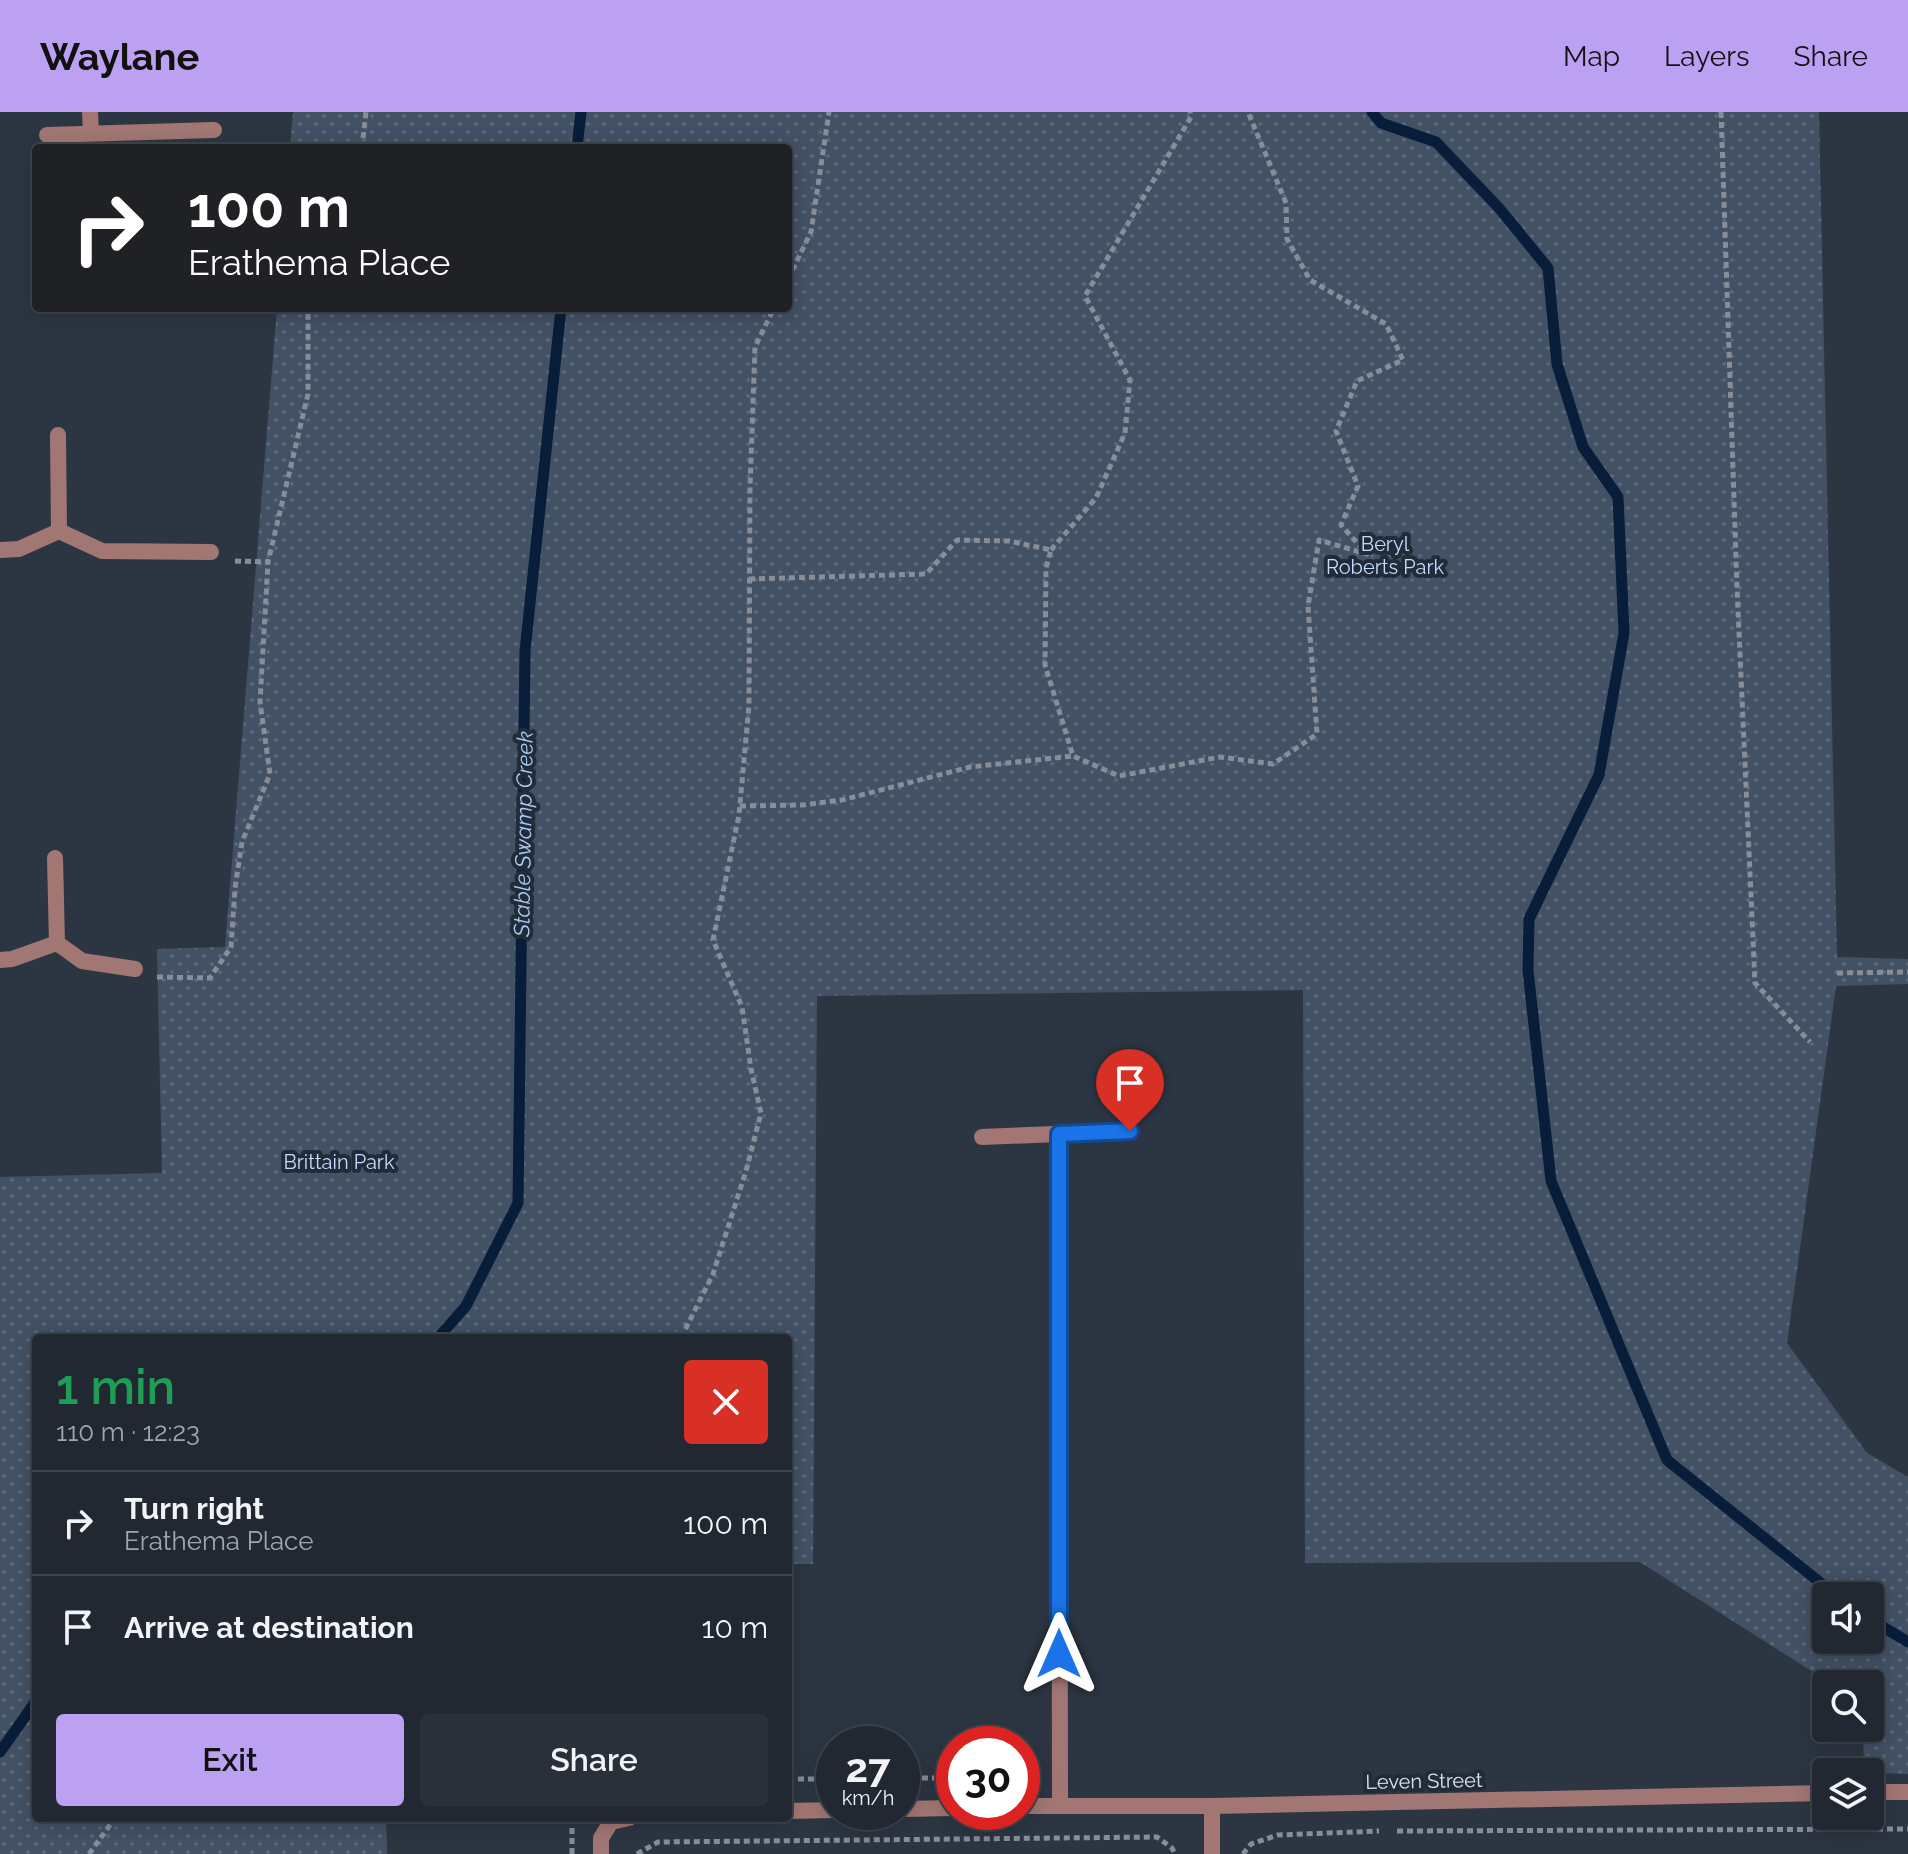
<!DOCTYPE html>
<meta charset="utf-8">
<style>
body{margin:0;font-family:Raleway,sans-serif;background:#29303a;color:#f1f3f6;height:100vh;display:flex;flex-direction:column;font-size:30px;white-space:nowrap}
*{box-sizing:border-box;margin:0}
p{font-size:26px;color:#a2a6ac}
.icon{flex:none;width:44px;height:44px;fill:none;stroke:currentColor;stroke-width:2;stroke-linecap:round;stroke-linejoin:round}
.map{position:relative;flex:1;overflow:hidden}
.side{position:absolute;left:32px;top:1222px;width:760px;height:488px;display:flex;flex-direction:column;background:#212832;border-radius:8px;box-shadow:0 4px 20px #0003,0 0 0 2px #3e444d}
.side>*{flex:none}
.top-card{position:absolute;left:32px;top:32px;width:760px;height:168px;border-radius:8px;box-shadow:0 4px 20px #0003,0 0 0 2px #3e444d;background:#202124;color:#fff;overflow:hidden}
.controls{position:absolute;left:1812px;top:1470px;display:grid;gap:16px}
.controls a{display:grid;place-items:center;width:72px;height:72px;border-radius:8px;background:#212832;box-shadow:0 4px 20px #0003,0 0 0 2px #3e444d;font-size:40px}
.speed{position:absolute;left:816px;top:1614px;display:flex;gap:16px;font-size:40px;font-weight:700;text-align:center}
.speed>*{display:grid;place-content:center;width:104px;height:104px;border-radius:50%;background:#212832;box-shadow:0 4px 20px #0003,0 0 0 2px #3e444d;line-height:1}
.speed small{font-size:20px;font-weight:400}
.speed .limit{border:12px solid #d22;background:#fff;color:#111}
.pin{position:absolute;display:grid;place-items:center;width:68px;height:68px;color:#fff;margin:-82px -34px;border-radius:50% 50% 50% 0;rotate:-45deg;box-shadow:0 0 8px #0007}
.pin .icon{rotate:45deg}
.me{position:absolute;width:88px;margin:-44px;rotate:0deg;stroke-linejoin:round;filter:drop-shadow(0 0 6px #0008)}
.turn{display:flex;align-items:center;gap:28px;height:168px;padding:0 24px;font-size:36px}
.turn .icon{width:104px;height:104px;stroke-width:2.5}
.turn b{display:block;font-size:56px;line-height:68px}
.round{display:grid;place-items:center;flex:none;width:84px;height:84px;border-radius:8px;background:#29303a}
.summary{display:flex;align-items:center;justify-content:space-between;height:136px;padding:0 24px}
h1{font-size:48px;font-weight:600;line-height:60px;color:#1e9e55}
.cta{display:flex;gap:16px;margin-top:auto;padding:16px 24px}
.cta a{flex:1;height:92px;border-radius:8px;background:#bca0f2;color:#111;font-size:32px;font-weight:600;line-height:92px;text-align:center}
.cta a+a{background:#29303a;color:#f1f3f6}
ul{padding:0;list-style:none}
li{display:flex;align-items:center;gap:24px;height:104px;padding:0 24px;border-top:2px solid #3e444d}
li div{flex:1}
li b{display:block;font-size:30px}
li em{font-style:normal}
header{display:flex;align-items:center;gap:48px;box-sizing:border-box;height:112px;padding:0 40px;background:#bca0f2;color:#111}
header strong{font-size:38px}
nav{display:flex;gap:44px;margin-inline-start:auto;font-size:28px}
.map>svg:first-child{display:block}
</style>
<header>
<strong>Waylane</strong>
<nav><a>Map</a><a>Layers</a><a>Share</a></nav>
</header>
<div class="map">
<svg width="1908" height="1742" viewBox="0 0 1908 1742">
<defs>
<pattern id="park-dots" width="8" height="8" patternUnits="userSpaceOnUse" patternTransform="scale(2)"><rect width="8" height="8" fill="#435165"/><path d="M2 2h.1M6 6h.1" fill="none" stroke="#5e6a7b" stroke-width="1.8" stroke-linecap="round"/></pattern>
</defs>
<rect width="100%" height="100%" fill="#2c3643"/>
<path fill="url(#park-dots)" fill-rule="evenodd" d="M293,0H1819L1837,845L1908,847V872L1836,874L1787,1231L1867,1341L1908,1365V1662L1864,1660L1863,1616H1870V1572H1832L1640,1450L1305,1451L1303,878L817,884L813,1452H788V1226H36V1706H386L387,1742H0V1065L162,1061L157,837L225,835L277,196H788V36H290ZM1826,1484H1870V1528H1826Z"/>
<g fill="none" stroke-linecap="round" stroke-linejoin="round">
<g stroke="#081d3a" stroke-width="11">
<polyline points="1372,0 1381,11 1436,30 1499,96 1548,156 1557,252 1583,335 1618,385 1624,521 1599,663 1529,807 1528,858 1551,1069 1667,1348 1837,1484"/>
<polyline points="577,36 581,0"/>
<polyline points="438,1226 466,1194 518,1091 525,539 561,196"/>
<polyline points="1870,1507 1908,1530"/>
<polyline points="0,1640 36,1589"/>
</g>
<g stroke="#878e99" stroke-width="5" stroke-dasharray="6 4" stroke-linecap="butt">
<polyline points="1721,0 1737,476 1755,871 1810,930"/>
<polyline points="362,36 366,0"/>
<polyline points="788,167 811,120 829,0"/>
<polyline points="1051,438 1096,386 1125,321 1130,268 1085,184 1191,5 1190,0"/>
<polyline points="235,449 268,450 308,282 308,196"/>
<polyline points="749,467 926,462 957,428 1009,429 1051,438 1046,456 1045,553 1073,644 1119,664 1220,645 1273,652 1317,622 1308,494 1319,428 1367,442 1341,413 1358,374 1336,319 1357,269 1403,248 1386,212 1310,168 1287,127 1286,91 1248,0"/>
<polyline points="740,694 803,693 842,688 970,655 1073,644"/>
<polyline points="1837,861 1908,860"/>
<polyline points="157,865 210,866 231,835 235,776 242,730 270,662 260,590 268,450"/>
<polyline points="681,1226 713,1162 746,1059 761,1001 751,957 742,895 713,828 739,703 749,593 750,377 755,235 774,196"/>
<polyline points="902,1666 954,1666"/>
<polyline points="788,1667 834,1667"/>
<polyline points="1397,1719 1908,1717"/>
<polyline points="89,1742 115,1706"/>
<polyline points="572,1742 572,1706"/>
<polyline points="637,1742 658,1730 1157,1725 1172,1736 1175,1742"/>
<polyline points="1243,1742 1251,1732 1278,1723 1379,1719"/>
</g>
<g stroke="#a27773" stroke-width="16">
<polyline points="90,0 91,21"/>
<polyline points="47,23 214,18"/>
<polyline points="58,323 59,419"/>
<polyline points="0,438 19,437 59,419 102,439 211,440"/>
<polyline points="57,831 82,849 135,857"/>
<polyline points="0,848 12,847 57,831 55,746"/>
<polyline points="1059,1022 1060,1694"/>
<polyline points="982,1025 1130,1019"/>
<polyline points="1870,1680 1908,1680"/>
<polyline points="1022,1694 1212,1694 1826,1681"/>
<polyline points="902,1697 954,1696"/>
<polyline points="788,1699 834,1698"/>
<polyline points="601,1742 601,1726 611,1710 629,1706"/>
<polyline points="1212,1742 1212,1694"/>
</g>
</g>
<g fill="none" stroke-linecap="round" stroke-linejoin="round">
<defs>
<polyline id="route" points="1059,1542 1059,1022 1130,1019"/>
</defs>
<use href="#route" stroke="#114b97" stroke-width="20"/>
<use href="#route" stroke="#1a73e8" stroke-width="14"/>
</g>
<g text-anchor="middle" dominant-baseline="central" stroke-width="8" stroke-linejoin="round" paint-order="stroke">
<g font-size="20" fill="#c2dbfe" stroke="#222b38">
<text x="1385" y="432">Beryl<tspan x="1385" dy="23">Roberts Park</tspan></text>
<text x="339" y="1050">Brittain Park</text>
</g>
<g font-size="20" fill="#dde3eb" stroke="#222b38">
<text transform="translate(1424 1669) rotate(-1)">Leven Street</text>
</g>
<g font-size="22" font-style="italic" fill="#a9caf7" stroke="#222b38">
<text transform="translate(523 722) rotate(-89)">Stable Swamp Creek</text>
</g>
</g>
</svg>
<div class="controls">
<a><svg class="icon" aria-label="sound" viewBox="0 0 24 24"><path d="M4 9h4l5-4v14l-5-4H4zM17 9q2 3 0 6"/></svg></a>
<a><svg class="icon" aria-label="search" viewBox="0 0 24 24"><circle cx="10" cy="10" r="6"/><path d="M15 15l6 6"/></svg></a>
<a><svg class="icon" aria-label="layers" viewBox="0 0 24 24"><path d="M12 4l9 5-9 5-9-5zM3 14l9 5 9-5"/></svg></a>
</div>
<div class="speed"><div>27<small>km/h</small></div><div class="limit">30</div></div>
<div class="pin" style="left:1130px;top:1019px;background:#d93025"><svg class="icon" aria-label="arrive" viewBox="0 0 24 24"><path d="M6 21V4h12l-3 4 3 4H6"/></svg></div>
<svg class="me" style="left:1059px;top:1542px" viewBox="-20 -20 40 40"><path d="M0-17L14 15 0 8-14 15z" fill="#1a73e8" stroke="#fff" stroke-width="4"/></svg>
<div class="top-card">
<div class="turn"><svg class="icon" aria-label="right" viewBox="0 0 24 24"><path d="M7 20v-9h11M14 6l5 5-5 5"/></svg><div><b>100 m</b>Erathema Place</div></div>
</div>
<section class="side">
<div class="summary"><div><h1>1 min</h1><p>110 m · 12:23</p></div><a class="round" style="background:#d93025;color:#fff"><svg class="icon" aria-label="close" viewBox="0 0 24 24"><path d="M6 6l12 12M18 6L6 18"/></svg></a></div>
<ul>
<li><svg class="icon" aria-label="right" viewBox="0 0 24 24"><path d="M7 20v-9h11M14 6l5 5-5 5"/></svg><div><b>Turn right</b><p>Erathema Place</p></div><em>100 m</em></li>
<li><svg class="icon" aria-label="arrive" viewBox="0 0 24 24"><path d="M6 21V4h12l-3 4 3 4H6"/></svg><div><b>Arrive at destination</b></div><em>10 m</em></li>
</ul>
<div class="cta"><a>Exit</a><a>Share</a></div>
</section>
</div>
